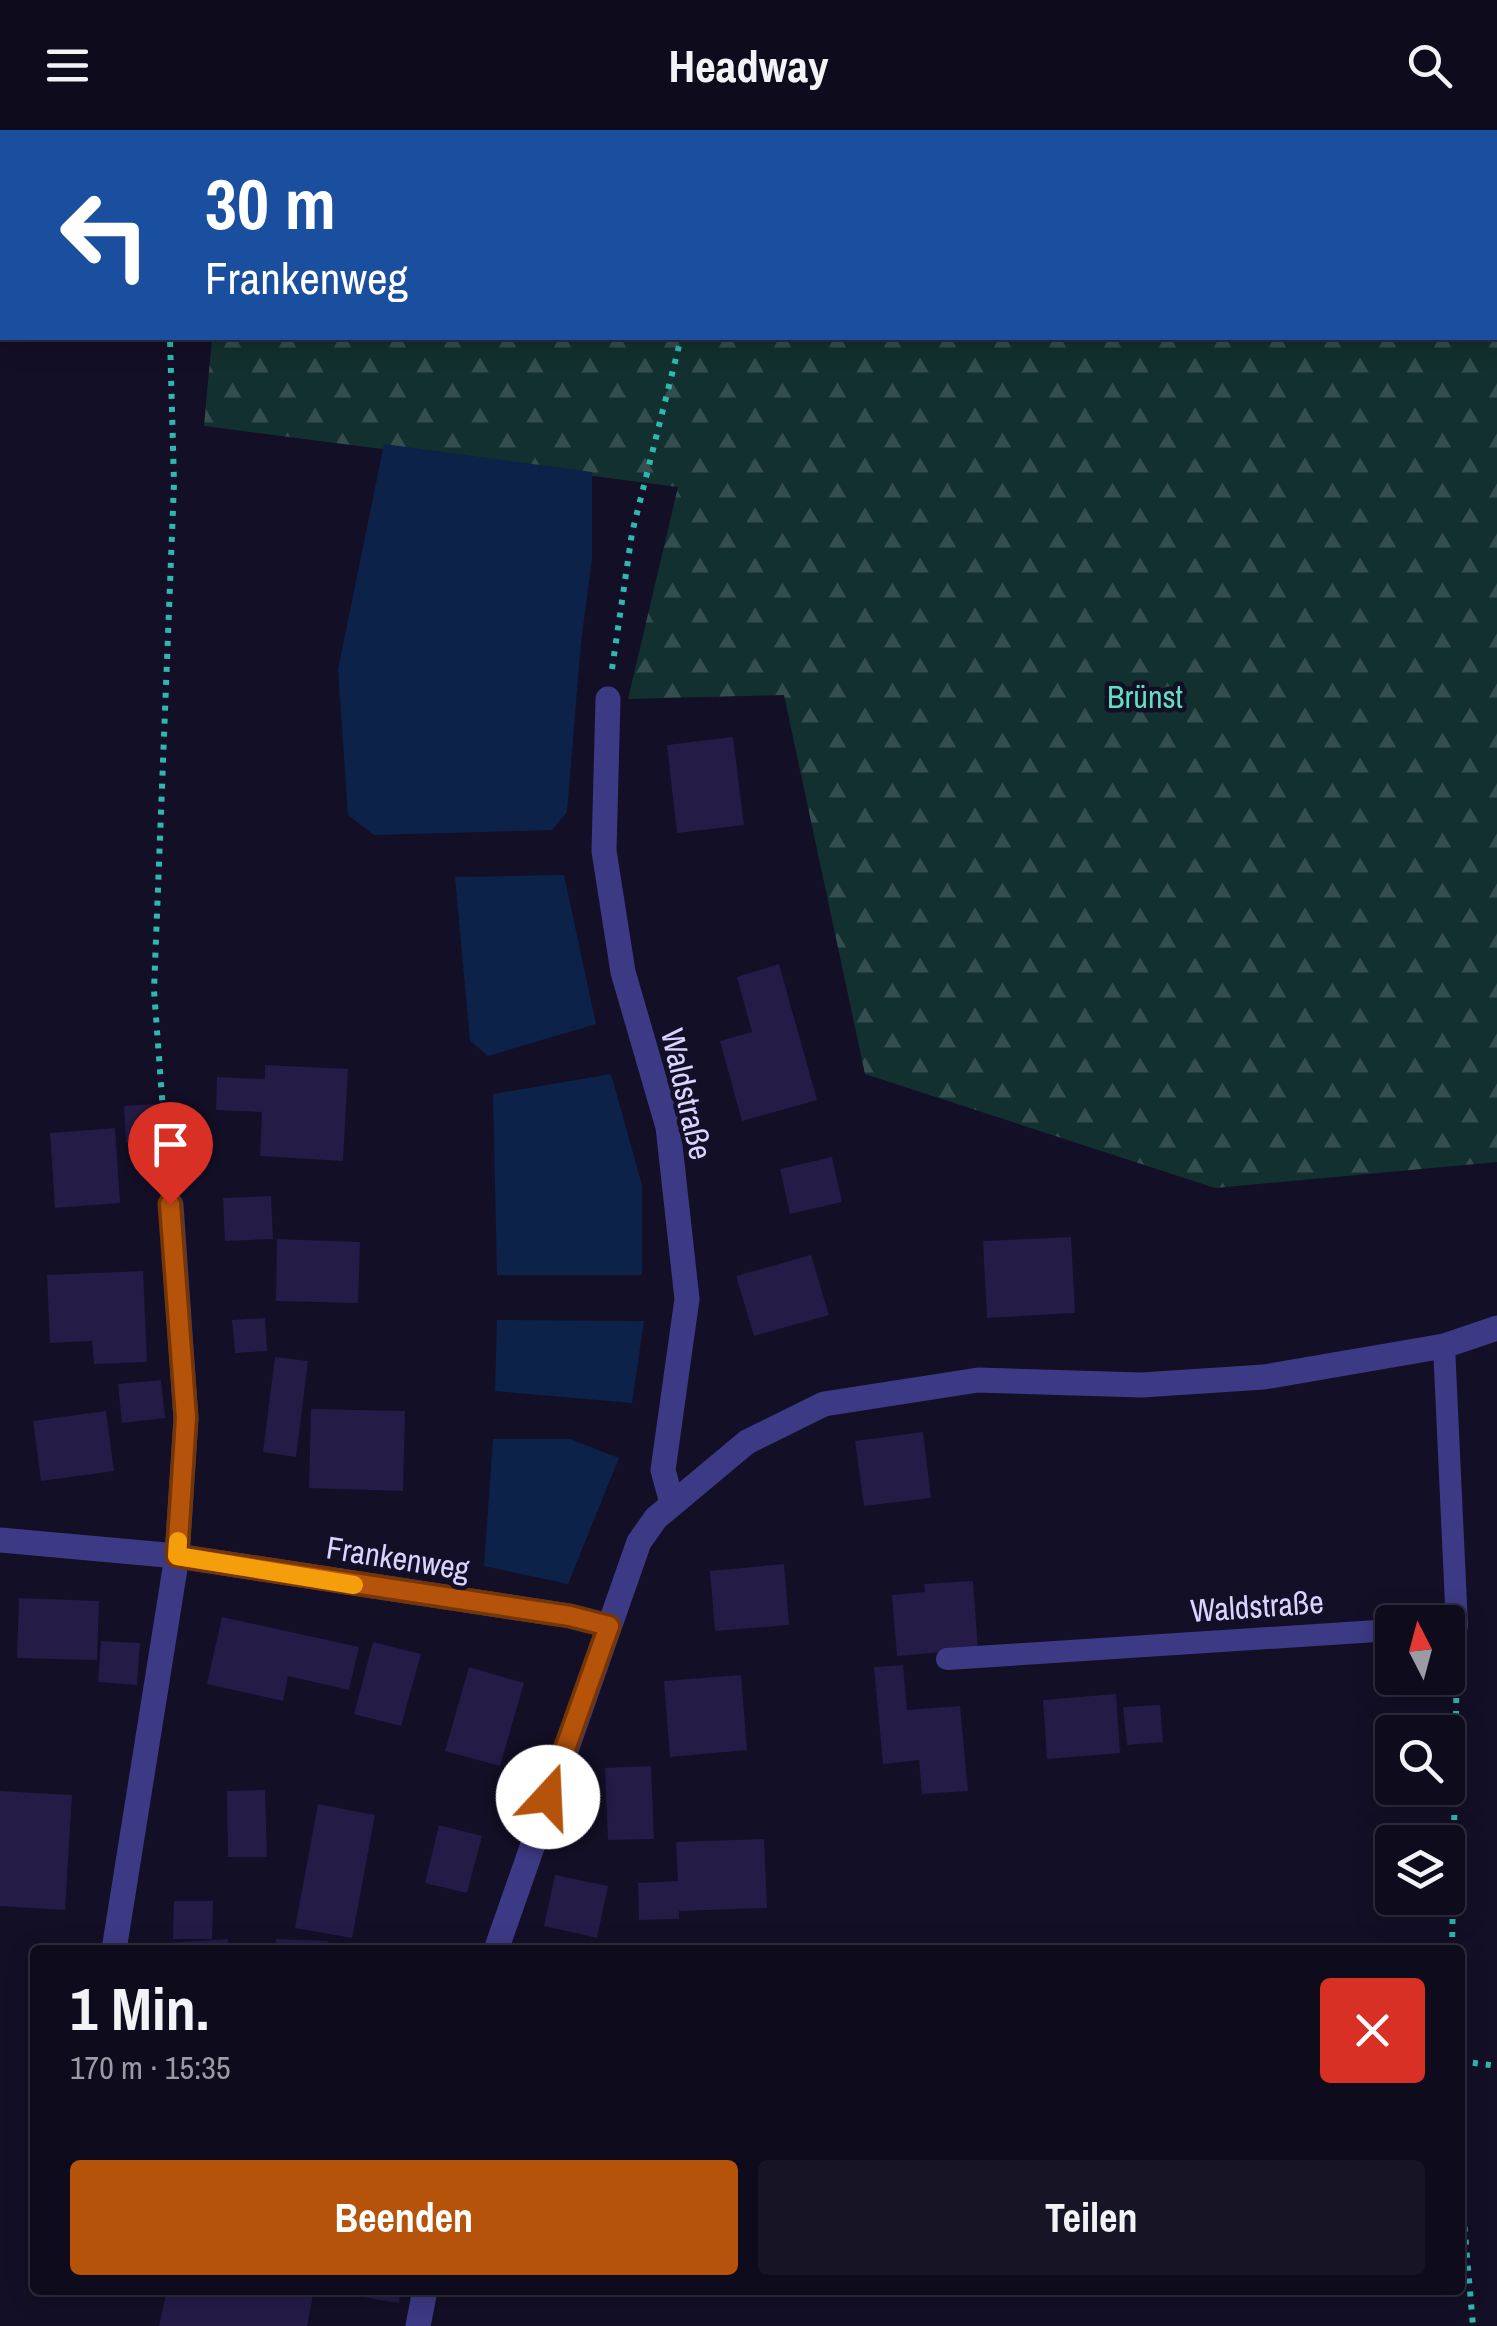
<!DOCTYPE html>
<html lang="de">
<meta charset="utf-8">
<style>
body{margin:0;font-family:"Archivo Narrow",sans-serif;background:#171425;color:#f1f3f6;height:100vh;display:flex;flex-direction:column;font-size:38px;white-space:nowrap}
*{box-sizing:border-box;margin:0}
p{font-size:32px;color:#9b9ba3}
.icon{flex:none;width:55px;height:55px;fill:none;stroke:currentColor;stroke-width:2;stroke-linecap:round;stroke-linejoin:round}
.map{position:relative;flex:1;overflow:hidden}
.sheet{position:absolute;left:30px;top:1815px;width:1435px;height:350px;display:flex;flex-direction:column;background:#0e0b1c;border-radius:10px;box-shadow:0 5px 25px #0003,0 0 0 2px #2e2b3b}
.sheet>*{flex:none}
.guide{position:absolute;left:0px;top:0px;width:1498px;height:210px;box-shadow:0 5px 25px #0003,0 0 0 2px #2e2b3b;background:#1a4fa0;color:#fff;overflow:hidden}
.needle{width:65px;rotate:354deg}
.tools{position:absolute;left:1375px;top:1475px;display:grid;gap:20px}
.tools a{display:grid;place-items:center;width:90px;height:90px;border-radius:10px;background:#0e0b1c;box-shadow:0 5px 25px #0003,0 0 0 2px #2e2b3b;font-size:50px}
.pin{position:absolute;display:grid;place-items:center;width:85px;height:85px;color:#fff;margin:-102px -42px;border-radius:50% 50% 50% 0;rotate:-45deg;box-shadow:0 0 10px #0007}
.pin .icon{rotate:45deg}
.me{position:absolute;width:110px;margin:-55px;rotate:20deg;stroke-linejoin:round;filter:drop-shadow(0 0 8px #0008)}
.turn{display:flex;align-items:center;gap:35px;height:210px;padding:0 40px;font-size:45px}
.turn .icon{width:130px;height:130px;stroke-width:2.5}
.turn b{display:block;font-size:70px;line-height:85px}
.round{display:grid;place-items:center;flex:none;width:105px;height:105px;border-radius:10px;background:#171425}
.head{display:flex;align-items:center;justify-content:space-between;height:170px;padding:0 40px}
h1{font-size:60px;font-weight:700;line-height:75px}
.cta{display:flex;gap:20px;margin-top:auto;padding:20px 40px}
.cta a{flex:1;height:115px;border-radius:10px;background:#b45309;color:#fff;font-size:40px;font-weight:700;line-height:115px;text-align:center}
.cta a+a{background:#171425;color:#f1f3f6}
header{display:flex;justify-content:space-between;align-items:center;height:130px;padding:0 40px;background:#0e0b1c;font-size:45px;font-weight:700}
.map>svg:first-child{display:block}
</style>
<header><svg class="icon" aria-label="menu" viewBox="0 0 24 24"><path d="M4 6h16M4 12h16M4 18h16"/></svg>Headway<svg class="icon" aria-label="search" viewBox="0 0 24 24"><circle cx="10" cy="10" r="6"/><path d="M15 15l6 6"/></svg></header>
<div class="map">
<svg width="1497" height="2196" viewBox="0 0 1497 2196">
<defs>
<pattern id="forest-firs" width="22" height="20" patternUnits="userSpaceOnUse" patternTransform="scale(2.5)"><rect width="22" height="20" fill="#12302f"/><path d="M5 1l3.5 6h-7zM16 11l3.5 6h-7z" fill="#344d4e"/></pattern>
</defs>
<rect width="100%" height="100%" fill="#130f26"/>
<polygon fill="url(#forest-firs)" points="230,0 1497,0 1497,1032 1215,1058 865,944 784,565 628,569 678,357 204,296 212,208 1495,208 1495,2 230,2"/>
<g fill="#0c2248">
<polygon points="384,314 592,342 592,429 581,513 567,682 552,700 374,705 348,685 338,539"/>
<polygon points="564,745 596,894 488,926 470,911 455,747"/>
<polygon points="611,944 642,1055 642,1145 497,1145 493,964"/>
<polygon points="497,1190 644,1191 632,1273 495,1261"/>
<polygon points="493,1309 570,1309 619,1328 568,1454 484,1436"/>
</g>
<g fill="#241b47">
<polygon points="733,607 744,695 677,703 667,615"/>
<polygon points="779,834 817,970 742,991 720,911 752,902 737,847"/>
<polygon points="265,935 348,939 343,1031 260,1026 262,982 216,980 217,947 265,949"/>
<polygon points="159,974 161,1011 126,1013 124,976"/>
<polygon points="115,998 120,1073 55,1078 50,1003"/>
<polygon points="832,1027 842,1072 790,1084 780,1039"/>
<polygon points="271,1066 273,1109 225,1111 223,1068"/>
<polygon points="1071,1107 1075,1183 987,1188 983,1111"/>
<polygon points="277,1109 360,1112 358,1173 276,1171"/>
<polygon points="811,1125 829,1185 754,1206 736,1146"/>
<polygon points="143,1141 147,1232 94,1234 92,1211 50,1213 47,1145"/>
<polygon points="265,1188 267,1221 235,1223 232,1190"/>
<polygon points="275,1227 308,1231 296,1327 263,1322"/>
<polygon points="161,1250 165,1288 122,1293 118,1254"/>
<polygon points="311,1279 405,1281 403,1361 309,1358"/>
<polygon points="106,1281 114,1341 41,1351 33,1291"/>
<polygon points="923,1302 931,1368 864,1376 855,1311"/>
<polygon points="784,1434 789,1495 715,1501 710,1441"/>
<polygon points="973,1451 978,1519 897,1526 892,1465 925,1462 924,1454"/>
<polygon points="19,1468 99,1471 97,1530 17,1528"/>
<polygon points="222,1487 359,1517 349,1560 288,1546 283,1571 207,1554"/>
<polygon points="101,1511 140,1513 137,1555 98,1552"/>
<polygon points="373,1512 421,1524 401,1596 354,1584"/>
<polygon points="903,1535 907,1580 960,1576 968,1661 922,1664 919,1630 883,1634 874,1537"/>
<polygon points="469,1537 524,1553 500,1636 445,1621"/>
<polygon points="741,1545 747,1620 670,1627 664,1551"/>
<polygon points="1116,1564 1120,1623 1047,1629 1043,1570"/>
<polygon points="1160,1575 1163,1612 1127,1615 1123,1577"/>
<polygon points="651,1636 654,1709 608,1710 605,1638"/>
<polygon points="265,1660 267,1727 228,1727 227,1661"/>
<polygon points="0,1661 72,1665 65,1780 0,1776"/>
<polygon points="318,1674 375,1685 352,1808 295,1798"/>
<polygon points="439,1695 482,1706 467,1763 425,1753"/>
<polygon points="764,1709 767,1778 679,1781 679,1789 639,1790 638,1753 678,1751 676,1712"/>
<polygon points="555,1745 608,1756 597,1808 544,1796"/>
<polygon points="174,1771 213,1771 212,1809 173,1809"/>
<polygon points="228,1809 229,1820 167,1820 167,1813"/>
<polygon points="276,1809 328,1811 327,1820 275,1820"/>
<polygon points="167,2160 314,2160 307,2196 159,2196"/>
<polygon points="364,2160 401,2160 399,2173 363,2167"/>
</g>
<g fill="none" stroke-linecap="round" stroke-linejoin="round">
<g stroke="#2fb8b0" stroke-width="6" stroke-dasharray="5 8" stroke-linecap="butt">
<polyline points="168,2 168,0"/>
<polyline points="696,2 696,0"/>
<polyline points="612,539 632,403 681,208"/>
<polyline points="168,1048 154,860 174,353 170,208"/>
<polyline points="1452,1820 1457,1526"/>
<polyline points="1460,1931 1497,1936"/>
<polyline points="1460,2045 1473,2196"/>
</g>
<g stroke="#3d3a85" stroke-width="22">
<polyline points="1444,1216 1457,1496 1448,1496"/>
<polyline points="947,1529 1392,1500"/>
</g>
<g stroke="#3d3a85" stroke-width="25">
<polyline points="608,569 604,721 623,842 668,997 687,1169 663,1340 672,1373"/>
<polyline points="0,1410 177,1426 570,1486 609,1496"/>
<polyline points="114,1820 177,1426 186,1289 171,1075"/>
<polyline points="496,1820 639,1412 656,1388 747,1312 824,1274 978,1250 1142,1255 1264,1247 1444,1216 1497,1198"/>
<polyline points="418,2196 425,2160"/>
</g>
</g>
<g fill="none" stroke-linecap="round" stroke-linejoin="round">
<defs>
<polyline id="route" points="170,1074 186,1288 177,1426 570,1486 609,1496 548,1667"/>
</defs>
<use href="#route" stroke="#753606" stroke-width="25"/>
<use href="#route" stroke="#b45309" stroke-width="18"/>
<polyline stroke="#f59e0b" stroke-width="18" points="178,1411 177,1426 354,1455"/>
</g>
<g text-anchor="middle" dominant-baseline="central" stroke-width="9" stroke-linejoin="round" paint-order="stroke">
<g font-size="32" fill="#5fe0c0" stroke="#130f26">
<text x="1145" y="566">Brünst</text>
</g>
<g font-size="32" fill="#d9d4ff" stroke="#130f26">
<text transform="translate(687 964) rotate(77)">Waldstraße</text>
<text transform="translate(398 1428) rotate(9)">Frankenweg</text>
<text transform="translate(1257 1476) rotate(-4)">Waldstraße</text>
</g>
</g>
</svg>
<div class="tools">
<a><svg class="needle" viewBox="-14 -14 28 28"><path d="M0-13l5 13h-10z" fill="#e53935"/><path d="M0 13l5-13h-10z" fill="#9b9ba3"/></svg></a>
<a><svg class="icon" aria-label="search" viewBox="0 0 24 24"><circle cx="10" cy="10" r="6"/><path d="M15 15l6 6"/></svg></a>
<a><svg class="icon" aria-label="layers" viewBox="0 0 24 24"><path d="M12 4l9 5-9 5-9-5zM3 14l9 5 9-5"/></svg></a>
</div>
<div class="pin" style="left:170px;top:1074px;background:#d93025"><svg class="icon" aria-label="arrive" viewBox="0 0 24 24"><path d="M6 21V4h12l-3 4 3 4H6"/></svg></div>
<svg class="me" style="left:548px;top:1667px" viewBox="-20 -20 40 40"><circle r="19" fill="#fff"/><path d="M0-13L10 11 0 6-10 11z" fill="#b45309"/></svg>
<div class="guide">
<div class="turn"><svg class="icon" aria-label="left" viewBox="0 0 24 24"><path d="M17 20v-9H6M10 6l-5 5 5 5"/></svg><div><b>30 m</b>Frankenweg</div></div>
</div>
<section class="sheet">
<div class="head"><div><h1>1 Min.</h1><p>170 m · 15:35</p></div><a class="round" style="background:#d93025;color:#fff"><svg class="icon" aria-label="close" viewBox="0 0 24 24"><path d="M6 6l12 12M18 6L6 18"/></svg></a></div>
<div class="cta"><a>Beenden</a><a>Teilen</a></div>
</section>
</div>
